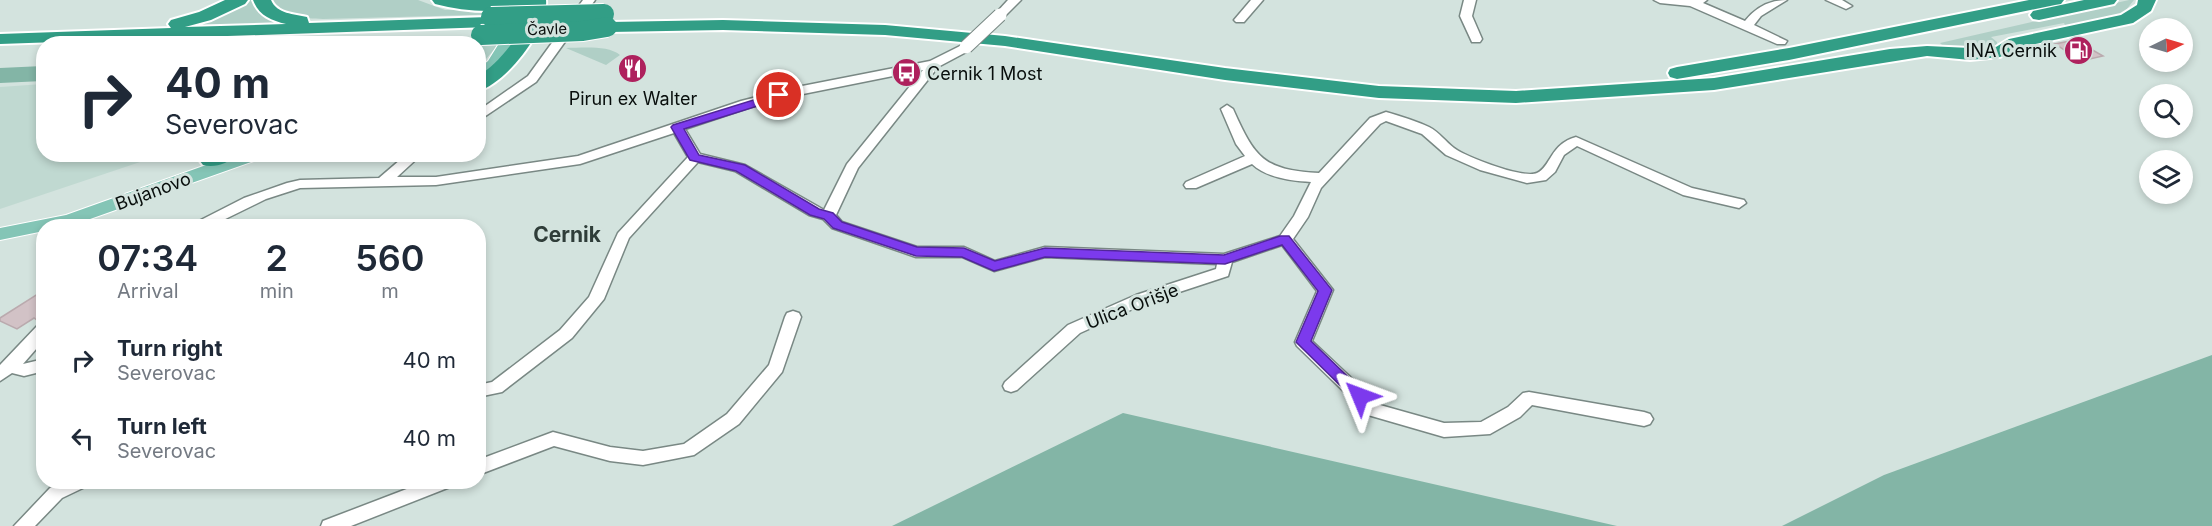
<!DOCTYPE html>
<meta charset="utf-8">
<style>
body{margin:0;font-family:Inter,sans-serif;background:#f2f2f3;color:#1f2937;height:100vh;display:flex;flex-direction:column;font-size:22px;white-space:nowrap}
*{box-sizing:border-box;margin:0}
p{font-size:20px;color:#747a83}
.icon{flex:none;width:33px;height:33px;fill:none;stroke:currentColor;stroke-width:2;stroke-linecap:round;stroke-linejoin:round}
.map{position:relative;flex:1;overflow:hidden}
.drawer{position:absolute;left:36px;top:219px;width:450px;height:270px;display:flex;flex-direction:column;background:#fff;border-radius:24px;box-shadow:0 3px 9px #0003}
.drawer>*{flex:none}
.hud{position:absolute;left:36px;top:36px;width:450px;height:126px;border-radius:24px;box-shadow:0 3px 9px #0003;background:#fff;color:#1f2937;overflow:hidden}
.needle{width:39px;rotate:85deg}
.fabs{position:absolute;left:2139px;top:18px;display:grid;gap:12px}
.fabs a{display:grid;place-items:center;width:54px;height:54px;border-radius:50%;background:#fff;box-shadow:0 3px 9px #0003;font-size:30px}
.pin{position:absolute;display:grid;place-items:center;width:51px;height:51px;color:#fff;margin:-26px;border:3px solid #fff;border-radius:50%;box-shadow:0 2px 6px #0007}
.me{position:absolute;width:66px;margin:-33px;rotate:314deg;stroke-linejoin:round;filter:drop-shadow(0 0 4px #0008)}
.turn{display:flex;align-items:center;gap:21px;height:126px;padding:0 30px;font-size:27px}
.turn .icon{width:78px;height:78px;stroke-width:2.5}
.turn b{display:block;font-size:42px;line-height:51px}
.eta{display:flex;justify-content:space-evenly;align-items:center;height:102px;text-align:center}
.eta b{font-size:36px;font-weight:600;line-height:42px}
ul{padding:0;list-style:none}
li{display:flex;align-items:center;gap:18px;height:78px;padding:0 30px}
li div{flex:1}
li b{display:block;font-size:22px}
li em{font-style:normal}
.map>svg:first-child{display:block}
</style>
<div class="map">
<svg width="2212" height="526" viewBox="0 0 2212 526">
<rect width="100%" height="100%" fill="#d3e3de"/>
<polygon fill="#c0d9d1" points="43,84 44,154 161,155 0,209 0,87"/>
<g fill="#b0cfc6">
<path d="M246,0H254C256,14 268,18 280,23L179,27Z"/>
<path d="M272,0H418L445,10L505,9L514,14L323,19C305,18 281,18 272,0Z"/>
<polygon points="2129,0 2134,0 2122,15 2066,27 2064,23 1991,37 1997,42 1997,47 1988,51 1943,46 1940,43"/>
<polygon points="505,37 479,67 478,44 337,44"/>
<path d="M566,48C582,48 608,45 620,55L606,65Z"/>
</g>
<g fill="#83b5a6">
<polygon points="43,66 43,81 0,83 0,68"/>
<polygon points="2212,355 2212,526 1782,526 1884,475"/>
<polygon points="1123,413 1617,526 892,526"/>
</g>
<g fill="#d2c2c6" stroke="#baaaae" stroke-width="1.5">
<polygon points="2075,40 2103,56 2081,61 2055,44"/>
<polygon points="44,290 44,316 37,320 34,318 17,329 0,321 0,318"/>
</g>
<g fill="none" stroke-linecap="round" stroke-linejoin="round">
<defs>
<g id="minor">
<polygon points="583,0 595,0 536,82 478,121 478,111 528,76"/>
<polygon points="1008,0 1021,0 1004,17 996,17 996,13"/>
<polygon points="1251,0 1263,0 1244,22 1236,22 1234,20"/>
<polygon points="1464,0 1476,0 1472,16 1482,39 1480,42 1472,42 1460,16"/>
<path d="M1654,0H1707L1703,3L1745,21C1756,7 1769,0 1787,0L1761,16L1754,25L1787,41L1785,44H1777L1690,6L1660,3Z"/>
<polygon points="1826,0 1842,0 1852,6 1846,9"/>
<path d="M966,43L972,47L970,50L938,67L858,168L836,215L842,222L917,247H964L995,261L1045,247L1224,254L1280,236L1294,216L1311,182C1291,181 1267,178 1252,164L1196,188H1186L1184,185L1186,182L1245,156L1236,144L1221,109L1227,105L1233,109C1255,158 1263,170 1319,173L1370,118L1386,112C1400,116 1416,121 1429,127C1439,132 1446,142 1454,148C1466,157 1523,179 1537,173C1551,167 1550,144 1576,137L1692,188L1744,200L1746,203L1739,208L1683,195L1577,146L1564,155L1555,172L1546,180L1527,183L1480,170L1446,155L1422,134L1386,121L1380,124L1321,188L1308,217L1293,239L1333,290L1312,341L1380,405L1444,423L1481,422L1508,407L1523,393L1529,392L1644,412L1650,414L1653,419L1650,424L1644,426L1532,405L1520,417L1490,434L1444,437L1368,415L1297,346L1295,342L1317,291L1282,245L1232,262L1228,276L1146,303L1080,333L1017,390L1011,392L1005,390L1003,386L1005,382L1068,325L1136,295L1216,269L1217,264L1045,257L994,271L962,257H916L832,228L823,219L809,215L735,171L698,162L629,238L604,299L572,338L502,392L478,397V385L492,382L560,330L589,297L618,233L688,157L674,133L580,164L436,185L300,188L266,199L211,226H193L195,223L244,198L287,183L300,180L379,178L407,154H422L397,177H436L578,156L741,101L792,88L930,61ZM923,70L847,164L824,210L745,165L700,154L685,129L751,107L793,96Z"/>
<polygon points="793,311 799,313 801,317 782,372 739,424 694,455 643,465 610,461 554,446 478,475 478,460 553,432 610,447 643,451 684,444 727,414 769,365 785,317 787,313"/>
<polygon points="44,323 44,340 23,364 44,359 44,371 24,376 12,373 0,381 0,365 38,325"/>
<polygon points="63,482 88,482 85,487 62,498 35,526 14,526 50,488"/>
<polygon points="425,482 453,482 450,487 351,526 321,526 323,521"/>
</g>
<g id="major">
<path d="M526,0H540C527,22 504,76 478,82V69L488,61Z"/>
<polygon points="237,154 264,154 262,158 76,224 44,226 44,231 0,240 0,228 66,215"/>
</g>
<g id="highway">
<path d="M225,0H248L245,4L211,20L185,27L286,24C271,20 259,16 253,0H271C277,14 294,14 307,17L309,23L489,17L495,18L498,22L495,26L489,27L0,44V34L171,28L168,24L171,20L199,12Z"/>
<path d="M432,0H546C549,28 506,84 478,91V76C499,64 526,30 529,6C498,14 466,12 435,4Z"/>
<polygon points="2029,0 2064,0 2061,4 2055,5 1789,60 1677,79 1670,77 1668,73 1670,69 1677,67 1789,48"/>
<polygon points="2084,0 2117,0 2114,4 2039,20 2033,19 2030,15 2033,11"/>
<polygon points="2138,0 2156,0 2151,11 2133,23 2021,47 2000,57 1970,60 1927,56 1714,90 1516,103 1379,98 1225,80 1005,46 885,35 723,30 610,32 604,31 601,27 604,23 610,22 723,20 885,25 1005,36 1225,68 1379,86 1516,91 1714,78 1890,49 1927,46 1970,48 1996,47 2009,39 2121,15 2137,5"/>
<path d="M207,154H236C229,164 214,168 203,165L200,161Z"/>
</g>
</defs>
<use href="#minor" stroke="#798884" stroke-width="3"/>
<use href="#major" stroke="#fff" stroke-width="2"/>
<use href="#highway" stroke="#fff" stroke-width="4"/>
<use href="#minor" fill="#fff" fill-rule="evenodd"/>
<use href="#major" fill="#84c5b6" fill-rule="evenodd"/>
<use href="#highway" fill="#329e86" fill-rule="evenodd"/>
<defs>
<polyline id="minor-bridge" points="966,47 1000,15"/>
<g id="highway-bridge">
<polyline points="491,17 604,14"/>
<polyline points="481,35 583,31 607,27"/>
</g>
</defs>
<use href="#minor-bridge" stroke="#798884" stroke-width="15" stroke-linecap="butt"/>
<use href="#highway-bridge" stroke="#fff" stroke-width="22" stroke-linecap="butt"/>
<use href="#minor-bridge" stroke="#fff" stroke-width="13"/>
<use href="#highway-bridge" stroke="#329e86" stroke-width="20"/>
</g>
<polygon fill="#7c3aed" stroke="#51269a" stroke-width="1.5" points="779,92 785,95 783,98 684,129 699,155 745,165 819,209 833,213 842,222 917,247 964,248 995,261 1045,248 1224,255 1280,236 1289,236 1332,290 1311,341 1368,396 1365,400 1355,400 1296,342 1318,291 1282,245 1225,264 1045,257 994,271 962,257 916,256 833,228 824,219 810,215 736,171 690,160 671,127 673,125"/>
<defs>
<symbol id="fuel-disc" viewBox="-11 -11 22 22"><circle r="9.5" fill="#ae215d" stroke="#d3e3de"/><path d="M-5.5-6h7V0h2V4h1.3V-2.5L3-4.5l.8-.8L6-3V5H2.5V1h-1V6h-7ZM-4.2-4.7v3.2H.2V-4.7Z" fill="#fff"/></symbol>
<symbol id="restaurant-disc" viewBox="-11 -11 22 22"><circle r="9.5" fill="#ae215d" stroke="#d3e3de"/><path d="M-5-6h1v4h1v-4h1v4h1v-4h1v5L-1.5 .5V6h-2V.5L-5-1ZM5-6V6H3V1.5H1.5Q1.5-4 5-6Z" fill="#fff"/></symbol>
<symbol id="bus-disc" viewBox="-11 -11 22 22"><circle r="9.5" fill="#ae215d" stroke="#d3e3de"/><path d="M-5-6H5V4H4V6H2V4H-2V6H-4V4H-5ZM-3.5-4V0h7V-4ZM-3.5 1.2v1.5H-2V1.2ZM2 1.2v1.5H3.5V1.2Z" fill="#fff"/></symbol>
</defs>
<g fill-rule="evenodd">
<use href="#fuel-disc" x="2062" y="34" width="33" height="33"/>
<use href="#restaurant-disc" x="616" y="52" width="33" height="33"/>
<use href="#bus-disc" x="890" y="56" width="33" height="33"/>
</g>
<g text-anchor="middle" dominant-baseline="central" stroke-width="6" stroke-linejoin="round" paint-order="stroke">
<g font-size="15" fill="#080e0c" stroke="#d3e3de">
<text transform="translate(547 29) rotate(-2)">Čavle</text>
</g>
<g font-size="18" fill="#080e0c" stroke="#d3e3de" text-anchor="end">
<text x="2057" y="50">INA Cernik</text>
<text x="927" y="73" text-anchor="start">Cernik 1 Most</text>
<text x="633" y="98" text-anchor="middle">Pirun ex Walter</text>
</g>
<g font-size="18" fill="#080e0c" stroke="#d3e3de">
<text transform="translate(153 191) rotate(-20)">Bujanovo</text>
<text transform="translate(1132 306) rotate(-21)">Ulica Orišje</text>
</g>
<g font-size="21" font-weight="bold" fill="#2f3d39" stroke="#d3e3de">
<text x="567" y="234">Cernik</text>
</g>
</g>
</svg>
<div class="fabs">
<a><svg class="needle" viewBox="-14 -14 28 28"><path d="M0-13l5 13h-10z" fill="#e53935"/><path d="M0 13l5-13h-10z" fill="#747a83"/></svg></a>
<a><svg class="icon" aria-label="search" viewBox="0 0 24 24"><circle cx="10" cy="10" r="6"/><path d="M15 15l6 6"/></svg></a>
<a><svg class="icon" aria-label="layers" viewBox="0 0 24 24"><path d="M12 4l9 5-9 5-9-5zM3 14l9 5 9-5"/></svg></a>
</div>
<div class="pin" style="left:779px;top:95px;background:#d93025"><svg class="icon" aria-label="arrive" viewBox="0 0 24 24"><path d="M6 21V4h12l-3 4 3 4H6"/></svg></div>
<svg class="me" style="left:1360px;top:396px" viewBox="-20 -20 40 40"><path d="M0-17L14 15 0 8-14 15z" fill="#7c3aed" stroke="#fff" stroke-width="4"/></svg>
<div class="hud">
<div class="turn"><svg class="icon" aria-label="right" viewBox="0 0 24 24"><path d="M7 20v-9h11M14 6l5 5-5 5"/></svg><div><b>40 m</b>Severovac</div></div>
</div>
<section class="drawer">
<div class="eta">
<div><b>07:34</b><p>Arrival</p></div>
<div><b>2</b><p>min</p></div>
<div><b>560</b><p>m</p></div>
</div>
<ul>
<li><svg class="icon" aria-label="right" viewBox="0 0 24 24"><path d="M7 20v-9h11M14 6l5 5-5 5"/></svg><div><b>Turn right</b><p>Severovac</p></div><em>40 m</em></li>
<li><svg class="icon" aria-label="left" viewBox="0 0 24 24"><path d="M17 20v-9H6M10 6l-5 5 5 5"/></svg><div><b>Turn left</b><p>Severovac</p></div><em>40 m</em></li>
</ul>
</section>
</div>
